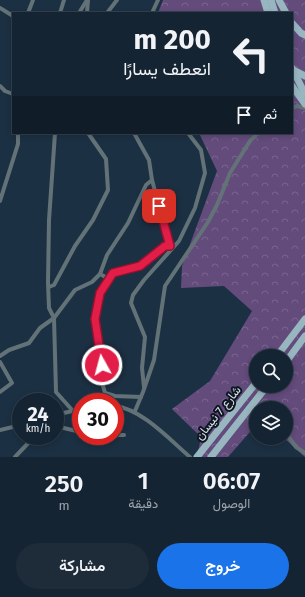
<!DOCTYPE html>
<html lang="ar">
<meta charset="utf-8">
<style>
body{margin:0;font-family:"Fira Sans",Vazirmatn,sans-serif;background:#1e2c3a;color:#f1f3f6;direction:rtl;height:100vh;display:flex;flex-direction:column;font-size:15px;white-space:nowrap}
*{box-sizing:border-box;margin:0}
p{font-size:13px;color:#9da4ac}
.icon{flex:none;width:22px;height:22px;fill:none;stroke:currentColor;stroke-width:2;stroke-linecap:round;stroke-linejoin:round}
.map{position:relative;height:457px;overflow:hidden;direction:ltr}
.side{display:flex;flex-direction:column;background:#152432;flex:1}
.side>*{flex:none}
.banner{position:absolute;left:12px;top:12px;width:281px;height:122px;border-radius:0px;box-shadow:0 2px 6px #0003,0 0 0 1px #34414d;direction:rtl;background:#152432;color:#f1f3f6;overflow:hidden}
.fabs{position:absolute;left:249px;top:349px;display:grid;gap:8px}
.fabs a{display:grid;place-items:center;width:44px;height:44px;border-radius:50%;background:#152432;box-shadow:0 2px 6px #0003,0 0 0 1px #34414d;font-size:20px}
.speed{position:absolute;left:12px;top:393px;display:flex;gap:8px;font-size:20px;font-weight:700;text-align:center}
.speed>*{display:grid;place-content:center;width:52px;height:52px;border-radius:50%;background:#152432;box-shadow:0 2px 6px #0003,0 0 0 1px #34414d;line-height:1}
.speed small{font-size:10px;font-weight:400}
.speed .limit{border:6px solid #d22;background:#fff;color:#111}
.pin{position:absolute;display:grid;place-items:center;width:34px;height:34px;color:#fff;margin:-17px;border-radius:8px;box-shadow:0 2px 6px #0006}
.me{position:absolute;width:44px;margin:-22px;rotate:353deg;stroke-linejoin:round;filter:drop-shadow(0 0 3px #0008)}
.turn{display:flex;align-items:center;gap:14px;height:84px;padding:0 16px;font-size:18px}
.turn .icon{width:52px;height:52px;stroke-width:2.5}
.turn b{display:block;font-size:28px;line-height:34px}
.then{display:flex;align-items:center;height:38px;padding:0 16px;background:#0003;gap:8px;font-size:15px}
.eta{display:flex;justify-content:space-evenly;align-items:center;height:68px;text-align:center}
.eta b{font-size:24px;font-weight:600;line-height:28px}
.button{display:flex;gap:8px;margin-top:auto;padding:8px 16px}
.button a{flex:1;height:46px;border-radius:24px;background:#1a73e8;color:#fff;font-size:16px;font-weight:600;line-height:46px;text-align:center}
.button a+a{background:#1e2c3a;color:#f1f3f6}
.map>svg:first-child{display:block}
</style>
<div class="map">
<svg width="305" height="457" viewBox="0 0 305 457">
<defs>
<pattern id="forest-crowns" width="20" height="18" patternUnits="userSpaceOnUse"><rect width="20" height="18" fill="#634b7c"/><path d="M2 6a3 3 0 1 1 6 0M12 15a3 3 0 1 1 6 0" fill="none" stroke="#79658f"/></pattern>
</defs>
<rect width="100%" height="100%" fill="#1c3043"/>
<path fill="url(#forest-crowns)" fill-rule="evenodd" d="M163,0H305V457L284,438H286V408H256V425L228,457H197L201,437L172,409L210,381L252,311L224,286L181,288L182,266L217,171L199,133H292V13H158ZM256,356H286V386H256Z"/>
<g fill="none" stroke-linecap="round" stroke-linejoin="round">
<g stroke="#637277" stroke-width="4">
<polyline points="0,8 13,16"/>
<polyline points="28,13 33,0"/>
<polyline points="60,13 64,0"/>
<polyline points="79,13 87,0"/>
<polyline points="87,13 88,0"/>
<polyline points="107,13 117,0"/>
<polyline points="152,13 158,0"/>
<polyline points="0,86 5,91 13,94"/>
<polyline points="292,108 297,106 305,108"/>
<polyline points="134,133 149,160 152,180 170,246"/>
<polyline points="0,201 18,144 18,133"/>
<polyline points="109,279 100,274 107,255 128,223 146,185 152,180"/>
<polyline points="49,287 54,285 75,246 93,220 108,190 106,159 88,133"/>
<polyline points="0,356 9,350 29,343 40,328 54,318 49,308 48,283 49,220 55,133"/>
<polyline points="0,362 12,383 0,392"/>
<polyline points="144,387 142,368 145,337 131,303 133,295 144,280 179,241 195,208 205,173 201,150 188,133"/>
<polyline points="141,397 115,396 105,393 102,382 102,365 95,319 100,293 113,273 140,266 165,246 174,245"/>
<path d="M115,406C142,409 170,440 190,457"/>
<polyline points="73,411 56,392 54,318 75,290 92,282 100,274"/>
<polyline points="135,411 143,392 154,360 165,286 208,222 217,205 230,173 250,141 258,133"/>
<polyline points="55,415 81,409"/>
<polyline points="55,426 81,432"/>
<polyline points="0,430 21,425"/>
<polyline points="286,433 296,447 305,453"/>
<polyline points="115,435 124,435"/>
<polyline points="99,436 107,436"/>
<polyline points="15,457 35,436"/>
</g>
<g stroke="#97b6c0" stroke-width="7">
<polyline points="264,0 268,13"/>
<polyline points="271,0 275,13"/>
<polyline points="279,0 286,13"/>
<polyline points="292,23 301,33 305,35"/>
<polyline points="292,68 305,94"/>
<polyline points="293,70 305,76"/>
<polyline points="292,86 305,104"/>
<polyline points="277,356 305,319"/>
<polyline points="286,362 305,336"/>
<polyline points="197,457 256,383"/>
<polyline points="211,457 267,386"/>
</g>
</g>
<g fill="none" stroke-linecap="round" stroke-linejoin="round">
<defs>
<polyline id="route" points="102,365 95,319 100,293 113,273 140,266 165,246 170,246 159,206"/>
</defs>
<use href="#route" stroke="#92132f" stroke-width="10"/>
<use href="#route" stroke="#e11d48" stroke-width="7"/>
</g>
<g text-anchor="middle" dominant-baseline="central" stroke-width="4" stroke-linejoin="round" paint-order="stroke">
<g font-size="12" fill="#d8e4f1" stroke="#0e1720">
<text transform="translate(218 413) rotate(-51)">شارع 7 نيسان</text>
</g>
</g>
</svg>
<div class="fabs">
<a><svg class="icon" aria-label="search" viewBox="0 0 24 24"><circle cx="10" cy="10" r="6"/><path d="M15 15l6 6"/></svg></a>
<a><svg class="icon" aria-label="layers" viewBox="0 0 24 24"><path d="M12 4l9 5-9 5-9-5zM3 14l9 5 9-5"/></svg></a>
</div>
<div class="speed"><div>24<small>km/h</small></div><div class="limit">30</div></div>
<div class="pin" style="left:159px;top:206px;background:#d93025"><svg class="icon" aria-label="arrive" viewBox="0 0 24 24"><path d="M6 21V4h12l-3 4 3 4H6"/></svg></div>
<svg class="me" style="left:102px;top:365px" viewBox="-20 -20 40 40"><circle r="17" fill="#e11d48" stroke="#fff" stroke-width="3"/><path d="M0-11L8 9 0 5-8 9z" fill="#fff"/></svg>
<div class="banner">
<div class="turn"><svg class="icon" aria-label="left" viewBox="0 0 24 24"><path d="M17 20v-9H6M10 6l-5 5 5 5"/></svg><div><b>200 m</b>انعطف يسارًا</div></div>
<div class="then">ثم<svg class="icon" aria-label="arrive" viewBox="0 0 24 24"><path d="M6 21V4h12l-3 4 3 4H6"/></svg></div>
</div>
</div>
<section class="side">
<div class="eta">
<div><b>06:07</b><p>الوصول</p></div>
<div><b>1</b><p>دقيقة</p></div>
<div><b>250</b><p>m</p></div>
</div>
<div class="button"><a>خروج</a><a>مشاركة</a></div>
</section>
